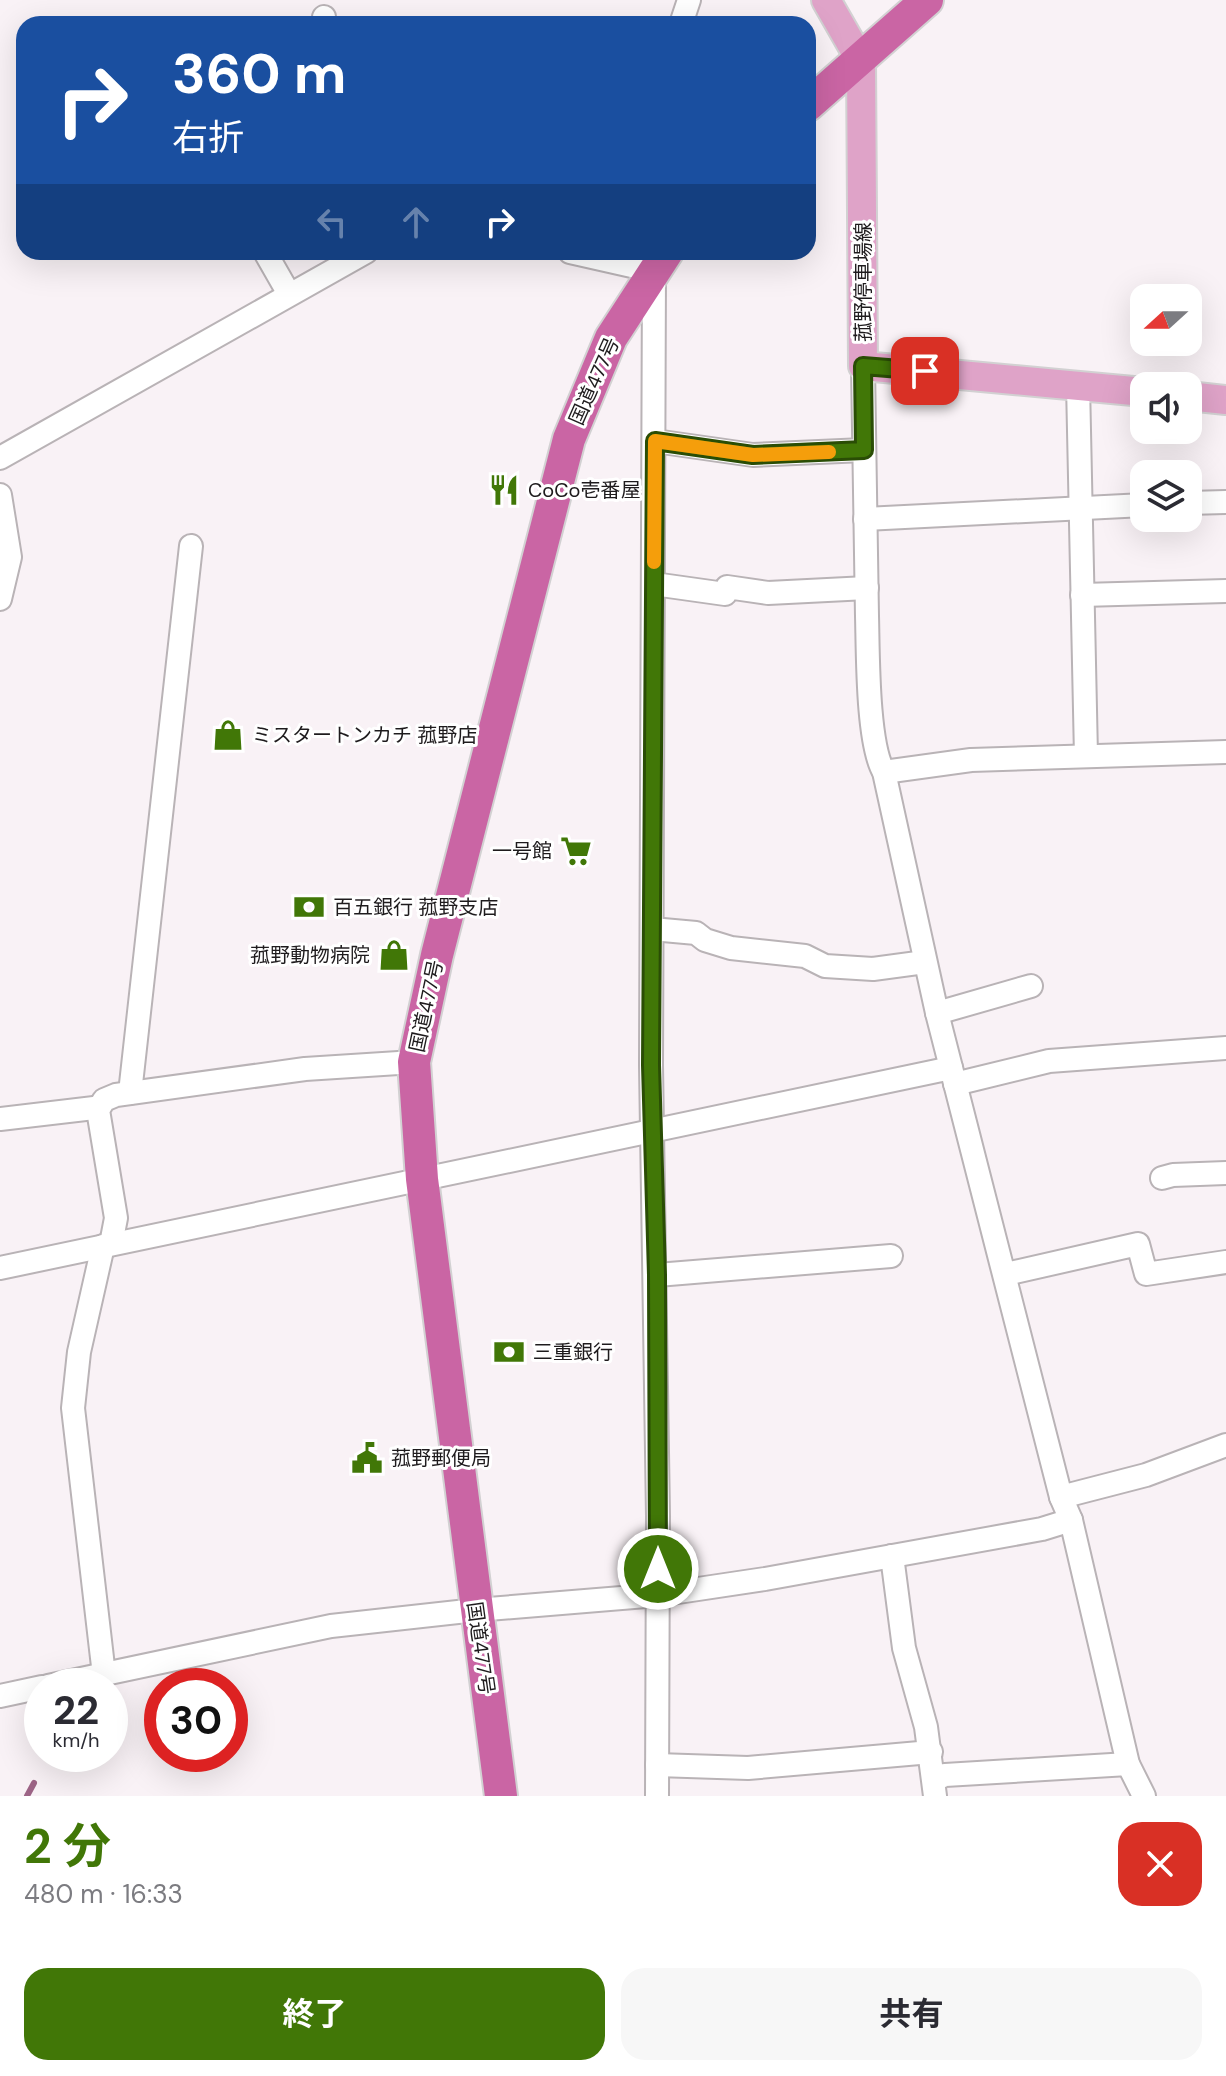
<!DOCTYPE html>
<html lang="ja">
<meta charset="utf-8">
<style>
body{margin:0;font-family:"DM Sans","Noto Sans JP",sans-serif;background:#f7f7f7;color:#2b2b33;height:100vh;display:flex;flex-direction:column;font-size:30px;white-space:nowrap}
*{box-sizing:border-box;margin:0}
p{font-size:26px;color:#7c7c81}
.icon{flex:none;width:44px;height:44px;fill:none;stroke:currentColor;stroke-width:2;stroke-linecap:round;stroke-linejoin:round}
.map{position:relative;height:1796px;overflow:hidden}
.panel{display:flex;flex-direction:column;background:#fff;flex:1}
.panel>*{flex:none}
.banner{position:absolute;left:16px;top:16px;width:800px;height:244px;border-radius:24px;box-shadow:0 8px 32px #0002;background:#1a4fa0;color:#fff;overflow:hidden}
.needle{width:52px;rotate:249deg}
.buttons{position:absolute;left:1130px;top:284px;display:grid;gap:16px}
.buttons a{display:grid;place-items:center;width:72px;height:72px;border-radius:16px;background:#fff;box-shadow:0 8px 32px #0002;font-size:40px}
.speed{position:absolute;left:24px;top:1668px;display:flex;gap:16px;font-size:40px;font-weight:700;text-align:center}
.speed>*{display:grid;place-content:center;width:104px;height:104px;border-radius:50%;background:#fff;box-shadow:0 8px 32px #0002;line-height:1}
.speed small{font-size:20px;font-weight:400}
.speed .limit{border:12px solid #d22;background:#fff;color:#111}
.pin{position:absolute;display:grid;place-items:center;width:68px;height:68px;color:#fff;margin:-34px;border-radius:16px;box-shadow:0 4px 12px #0006}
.me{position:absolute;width:88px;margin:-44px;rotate:0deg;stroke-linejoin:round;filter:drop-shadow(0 0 6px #0008)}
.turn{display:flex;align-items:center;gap:28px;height:168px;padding:0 24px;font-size:36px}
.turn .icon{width:104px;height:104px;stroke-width:2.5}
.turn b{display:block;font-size:56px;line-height:68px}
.lanes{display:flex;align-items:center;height:76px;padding:0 24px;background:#0003;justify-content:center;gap:40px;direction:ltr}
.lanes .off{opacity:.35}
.round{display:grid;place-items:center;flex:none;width:84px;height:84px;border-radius:24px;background:#f7f7f7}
.overview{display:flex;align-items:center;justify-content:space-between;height:136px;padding:0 24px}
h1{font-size:48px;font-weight:700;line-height:60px;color:#417707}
.button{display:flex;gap:16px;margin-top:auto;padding:16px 24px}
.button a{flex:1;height:92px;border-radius:24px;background:#417707;color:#fff;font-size:32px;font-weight:700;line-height:92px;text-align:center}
.button a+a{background:#f7f7f7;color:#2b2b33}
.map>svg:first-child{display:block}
</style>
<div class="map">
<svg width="1226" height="1796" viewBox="0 0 1226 1796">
<rect width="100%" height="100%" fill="#f9f2f6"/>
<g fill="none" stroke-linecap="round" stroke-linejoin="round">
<polyline stroke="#9d6486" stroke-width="6" points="27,1796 34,1783"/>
<defs>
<g id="minor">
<polyline points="324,17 325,24"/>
<polyline points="681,24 689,0"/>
<polyline points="265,252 289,294"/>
<polyline points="570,252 654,271"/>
<polyline points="654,273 651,1065 658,1516 657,1796"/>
<path d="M863,366C864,449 866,532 867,616C868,651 867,744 884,772L937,1013L1061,1497L1071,1520L1128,1764L1144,1796"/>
<polyline points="1078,384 1086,756"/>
<polyline points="655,441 753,455 864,450"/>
<polyline points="0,458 366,252"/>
<polyline points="0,495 10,557 0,599"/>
<polyline points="1188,503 1226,502"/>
<polyline points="865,519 1144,505"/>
<polyline points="654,584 725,594 727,587 768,593 867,588"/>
<polyline points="1082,595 1226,591"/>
<polyline points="884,772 971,760 1226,752"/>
<polyline points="652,929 696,933 705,940 731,948 805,956 825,966 873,969 925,962"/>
<polyline points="937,1013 1031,986"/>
<polyline points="955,1084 1049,1061 1226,1048"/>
<polyline points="130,1093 191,546"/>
<polyline points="0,1119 94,1108 98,1110"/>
<polyline points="1162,1178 1173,1175 1226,1173"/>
<polyline points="111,1244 116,1218 98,1110 104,1100 116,1095 305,1069 414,1062"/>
<polyline points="103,1246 79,1352 73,1408 104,1675"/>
<polyline points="0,1268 951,1068"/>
<polyline points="1006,1274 1138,1244 1146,1274 1226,1262"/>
<polyline points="657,1275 891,1256"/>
<polyline points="1061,1497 1146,1475 1226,1445"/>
<polyline points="892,1556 904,1648 926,1727 935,1796"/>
<polyline points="48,1686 331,1626 476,1610 658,1595 765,1579 1042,1529 1071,1520"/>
<polyline points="0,1696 42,1687"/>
<polyline points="657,1765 748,1768 931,1752"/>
<polyline points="934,1780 945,1775 1128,1764"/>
</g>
<g id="major">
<polyline points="826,0 861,61 863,366 1144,392"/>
<polyline points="1188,396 1226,400"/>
</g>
<g id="highway">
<polyline points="808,105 927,0"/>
<polyline points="501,1796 422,1179 414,1062 437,955 569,439 611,338 667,252"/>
</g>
</defs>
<use href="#minor" stroke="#b9b3b6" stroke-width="26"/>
<use href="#major" stroke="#d2d1d2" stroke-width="32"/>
<use href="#highway" stroke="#d2d1d2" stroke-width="36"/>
<use href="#minor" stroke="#fff" stroke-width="22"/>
<use href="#major" stroke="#dfa3c8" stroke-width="28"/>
<use href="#highway" stroke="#ca65a4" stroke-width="32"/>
</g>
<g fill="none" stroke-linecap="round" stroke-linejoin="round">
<defs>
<polyline id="route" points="658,1569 657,1275 651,1065 655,441 753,455 864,450 863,366 925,371"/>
</defs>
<use href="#route" stroke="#2a4d05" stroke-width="20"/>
<use href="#route" stroke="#417707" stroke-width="14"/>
<polyline stroke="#f59e0b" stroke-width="14" points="654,562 655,441 753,455 829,452"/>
</g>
<defs>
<symbol id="restaurant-bare" viewBox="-9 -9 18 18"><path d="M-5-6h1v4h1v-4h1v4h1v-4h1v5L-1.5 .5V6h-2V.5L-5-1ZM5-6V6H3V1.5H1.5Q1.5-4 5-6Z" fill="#417707" stroke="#fff" stroke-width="2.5" paint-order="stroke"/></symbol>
<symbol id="shop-bare" viewBox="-9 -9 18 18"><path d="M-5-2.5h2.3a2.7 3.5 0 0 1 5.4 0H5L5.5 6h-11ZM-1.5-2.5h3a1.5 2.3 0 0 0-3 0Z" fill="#417707" stroke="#fff" stroke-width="2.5" paint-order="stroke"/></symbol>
<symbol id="supermarket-bare" viewBox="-9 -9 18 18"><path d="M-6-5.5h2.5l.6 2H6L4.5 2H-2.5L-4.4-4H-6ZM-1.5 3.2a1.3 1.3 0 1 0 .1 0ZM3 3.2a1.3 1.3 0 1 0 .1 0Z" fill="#417707" stroke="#fff" stroke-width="2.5" paint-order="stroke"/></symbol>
<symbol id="bank-bare" viewBox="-9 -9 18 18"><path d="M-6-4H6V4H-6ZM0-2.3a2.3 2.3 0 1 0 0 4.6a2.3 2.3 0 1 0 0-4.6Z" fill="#417707" stroke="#fff" stroke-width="2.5" paint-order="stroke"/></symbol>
<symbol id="civic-bare" viewBox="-9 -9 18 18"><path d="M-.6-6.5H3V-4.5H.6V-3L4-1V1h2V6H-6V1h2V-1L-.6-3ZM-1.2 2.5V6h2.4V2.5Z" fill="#417707" stroke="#fff" stroke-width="2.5" paint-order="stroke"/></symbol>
</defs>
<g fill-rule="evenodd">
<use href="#restaurant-bare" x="482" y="468" width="44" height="44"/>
<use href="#shop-bare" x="206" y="713" width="44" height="44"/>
<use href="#supermarket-bare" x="554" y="829" width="44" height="44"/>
<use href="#bank-bare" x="287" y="885" width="44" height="44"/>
<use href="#shop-bare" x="372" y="933" width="44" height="44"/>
<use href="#bank-bare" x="487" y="1330" width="44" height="44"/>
<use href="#civic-bare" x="345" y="1436" width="44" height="44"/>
</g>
<g text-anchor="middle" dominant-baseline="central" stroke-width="6" stroke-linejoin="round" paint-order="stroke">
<g font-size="20" fill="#1e1b1d" stroke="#fff">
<text transform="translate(863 282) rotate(-90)">菰野停車場線</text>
<text transform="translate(594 381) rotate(-66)">国道477号</text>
<text transform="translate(426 1006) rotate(-78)">国道477号</text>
<text transform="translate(481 1648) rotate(82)">国道477号</text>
</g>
<g font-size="20" fill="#1e1b1d" stroke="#fff" text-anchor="start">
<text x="528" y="490">CoCo壱番屋</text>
<text x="252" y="735">ミスタートンカチ 菰野店</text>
<text x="552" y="851" text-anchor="end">一号館</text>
<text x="333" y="907">百五銀行 菰野支店</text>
<text x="370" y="955" text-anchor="end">菰野動物病院</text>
<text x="533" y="1352">三重銀行</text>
<text x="391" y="1458">菰野郵便局</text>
</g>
</g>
</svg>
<div class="buttons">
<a><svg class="needle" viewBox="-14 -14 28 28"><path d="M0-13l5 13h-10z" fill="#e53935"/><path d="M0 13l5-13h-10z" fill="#7c7c81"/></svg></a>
<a><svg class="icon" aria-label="sound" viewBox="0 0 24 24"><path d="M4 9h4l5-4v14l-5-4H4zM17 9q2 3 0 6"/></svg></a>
<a><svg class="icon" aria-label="layers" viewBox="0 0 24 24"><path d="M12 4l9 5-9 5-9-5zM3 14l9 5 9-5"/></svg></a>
</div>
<div class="speed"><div>22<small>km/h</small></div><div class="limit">30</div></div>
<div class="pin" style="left:925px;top:371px;background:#d93025"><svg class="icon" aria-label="arrive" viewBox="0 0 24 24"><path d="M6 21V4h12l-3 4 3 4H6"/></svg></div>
<svg class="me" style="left:658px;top:1569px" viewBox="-20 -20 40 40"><circle r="17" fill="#417707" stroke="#fff" stroke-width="3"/><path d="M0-11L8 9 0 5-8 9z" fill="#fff"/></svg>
<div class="banner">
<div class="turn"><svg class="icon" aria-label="right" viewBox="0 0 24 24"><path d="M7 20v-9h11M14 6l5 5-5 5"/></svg><div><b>360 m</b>右折</div></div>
<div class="lanes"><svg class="icon off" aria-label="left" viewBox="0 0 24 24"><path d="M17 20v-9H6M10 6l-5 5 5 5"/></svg><svg class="icon off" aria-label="ahead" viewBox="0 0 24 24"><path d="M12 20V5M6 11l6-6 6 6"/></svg><svg class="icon" aria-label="right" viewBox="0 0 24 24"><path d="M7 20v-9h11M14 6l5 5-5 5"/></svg></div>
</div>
</div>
<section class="panel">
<div class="overview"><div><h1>2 分</h1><p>480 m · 16:33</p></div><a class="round" style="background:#d93025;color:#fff"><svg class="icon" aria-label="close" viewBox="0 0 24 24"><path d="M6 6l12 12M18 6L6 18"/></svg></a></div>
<div class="button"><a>終了</a><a>共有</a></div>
</section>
